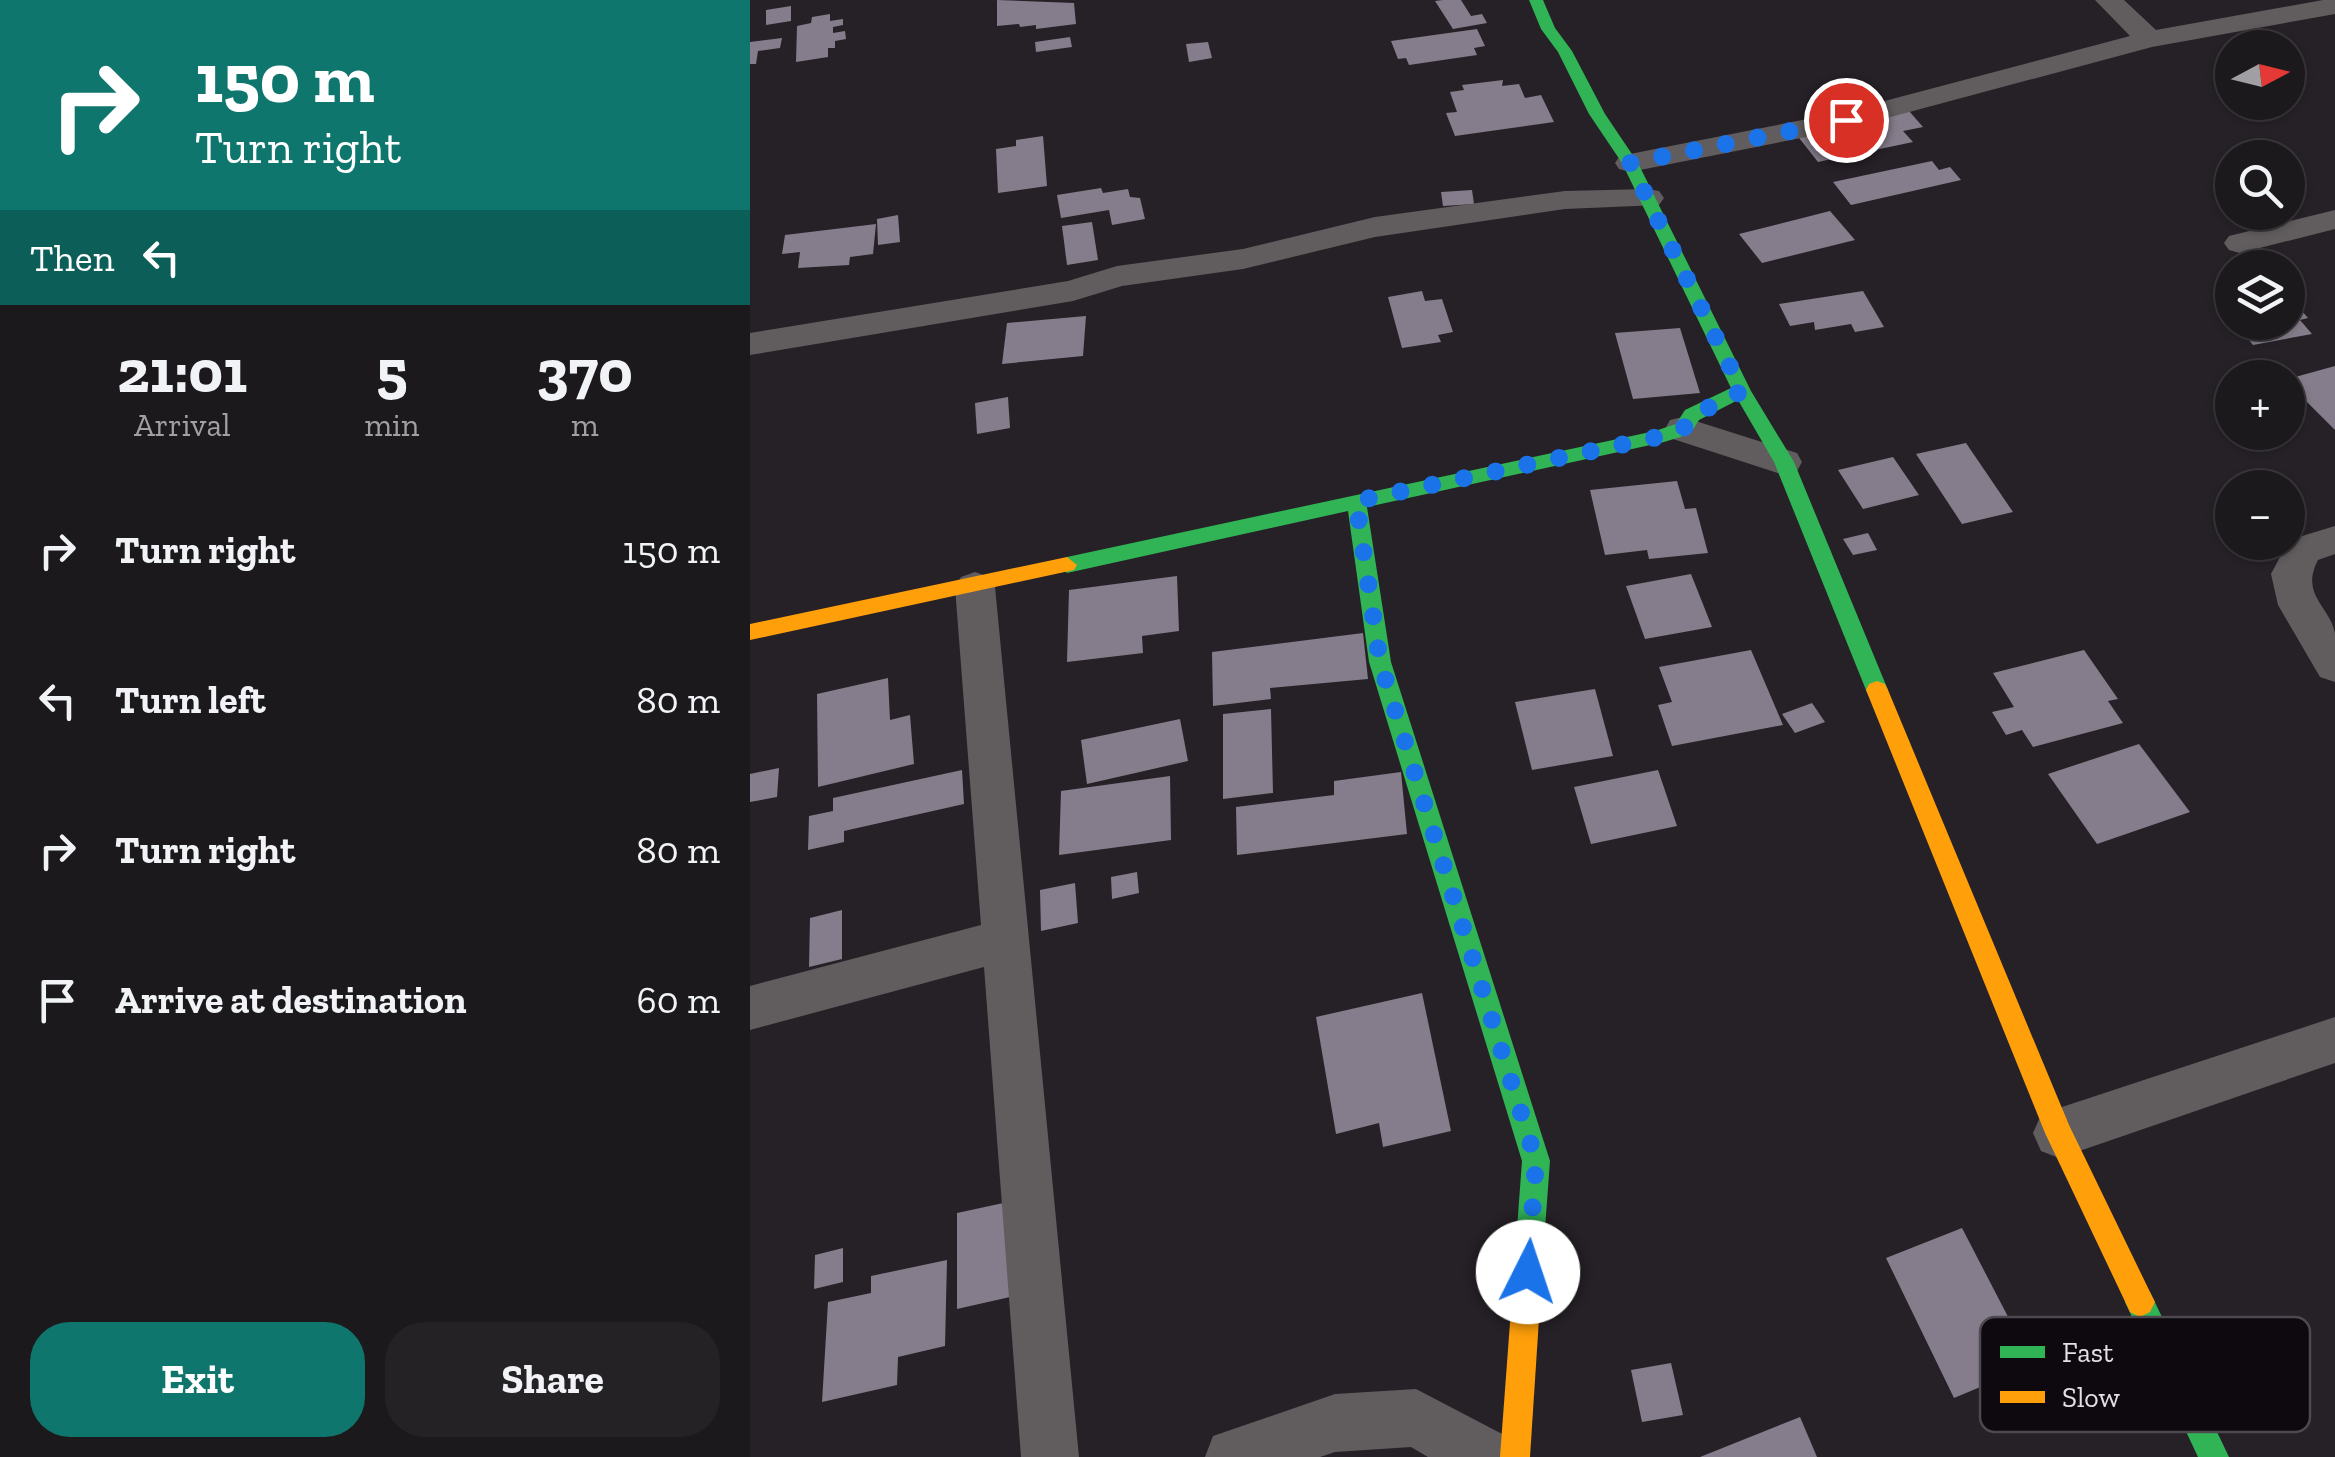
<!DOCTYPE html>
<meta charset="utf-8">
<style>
body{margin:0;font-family:"Zilla Slab",serif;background:#252226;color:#f1f3f6;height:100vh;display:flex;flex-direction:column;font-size:38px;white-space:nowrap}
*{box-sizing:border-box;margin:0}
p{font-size:32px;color:#a0a0a4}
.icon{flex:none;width:55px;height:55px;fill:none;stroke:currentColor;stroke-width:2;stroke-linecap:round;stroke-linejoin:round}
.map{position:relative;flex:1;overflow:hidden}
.details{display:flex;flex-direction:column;background:#1c191d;width:750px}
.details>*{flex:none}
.hud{background:#0f766e;color:#fff;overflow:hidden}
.needle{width:65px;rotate:83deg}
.controls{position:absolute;left:1465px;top:30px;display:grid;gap:20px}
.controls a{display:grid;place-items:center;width:90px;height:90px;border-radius:50%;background:#1c191d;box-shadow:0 2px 8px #0004,0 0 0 2px #3a383b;font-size:50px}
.pin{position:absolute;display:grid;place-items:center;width:85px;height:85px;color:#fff;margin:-42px;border:5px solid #fff;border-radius:50%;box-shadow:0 2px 10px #0007}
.me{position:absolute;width:110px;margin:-55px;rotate:4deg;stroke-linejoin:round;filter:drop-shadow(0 0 8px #0008)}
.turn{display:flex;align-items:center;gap:35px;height:210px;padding:0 30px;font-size:45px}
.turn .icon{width:130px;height:130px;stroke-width:2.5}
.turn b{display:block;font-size:70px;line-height:85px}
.then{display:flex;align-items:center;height:95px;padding:0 30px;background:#0003;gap:20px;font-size:38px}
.eta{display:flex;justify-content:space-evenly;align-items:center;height:170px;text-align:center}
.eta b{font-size:60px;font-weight:700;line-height:70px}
.action{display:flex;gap:20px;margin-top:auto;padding:20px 30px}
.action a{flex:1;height:115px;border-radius:40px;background:#0f766e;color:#fff;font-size:40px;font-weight:700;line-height:115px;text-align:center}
.action a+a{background:#252226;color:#f1f3f6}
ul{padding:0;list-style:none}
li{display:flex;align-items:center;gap:30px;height:150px;padding:0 30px}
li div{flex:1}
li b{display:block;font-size:38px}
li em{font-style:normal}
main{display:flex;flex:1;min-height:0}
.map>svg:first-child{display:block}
</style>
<main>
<section class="details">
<div class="hud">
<div class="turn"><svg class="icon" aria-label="right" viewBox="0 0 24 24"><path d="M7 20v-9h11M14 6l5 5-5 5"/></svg><div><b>150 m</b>Turn right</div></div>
<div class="then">Then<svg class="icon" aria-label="left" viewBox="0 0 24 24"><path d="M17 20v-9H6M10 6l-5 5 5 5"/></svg></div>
</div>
<div class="eta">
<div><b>21:01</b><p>Arrival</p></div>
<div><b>5</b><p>min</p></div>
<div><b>370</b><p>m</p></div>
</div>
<ul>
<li><svg class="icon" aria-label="right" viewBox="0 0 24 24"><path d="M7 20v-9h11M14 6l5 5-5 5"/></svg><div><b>Turn right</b></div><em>150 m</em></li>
<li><svg class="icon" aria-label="left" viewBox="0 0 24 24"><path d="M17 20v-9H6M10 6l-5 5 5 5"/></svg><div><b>Turn left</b></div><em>80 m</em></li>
<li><svg class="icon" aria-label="right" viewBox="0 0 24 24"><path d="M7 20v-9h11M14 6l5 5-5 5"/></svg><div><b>Turn right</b></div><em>80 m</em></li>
<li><svg class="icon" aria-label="arrive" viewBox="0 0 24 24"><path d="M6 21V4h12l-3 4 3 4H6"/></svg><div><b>Arrive at destination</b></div><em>60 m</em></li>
</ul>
<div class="action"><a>Exit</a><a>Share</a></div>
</section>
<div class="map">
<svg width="1585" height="1457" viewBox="0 0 1585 1457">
<rect width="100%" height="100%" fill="#262127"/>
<g fill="#857d8b">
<polygon points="247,0 324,3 326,24 286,29 286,25 270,27 269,24 247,26"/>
<polygon points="693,0 711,0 721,16 732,14 737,23 703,29 685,1"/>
<polygon points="41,6 41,21 16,25 16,10"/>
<polygon points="80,14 80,21 93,19 93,25 83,27 83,33 95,31 96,39 85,41 85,48 78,48 78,57 46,62 47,26 61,23 62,17"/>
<polygon points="727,29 735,46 724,48 727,55 659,65 656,58 648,59 641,41"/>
<polygon points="320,37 322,47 286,52 285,42"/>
<polygon points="32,38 30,48 8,51 6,64 0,64 0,42"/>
<polygon points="458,42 462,58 439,62 436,44"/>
<polygon points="753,80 752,86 769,84 775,98 791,95 804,122 705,136 696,113 707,112 700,92 714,90 712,85"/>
<polygon points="1159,111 1173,127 1153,131 1163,142 1068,162 1046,134"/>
<polygon points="293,136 297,186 248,193 246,149 266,146 266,140"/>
<polygon points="1182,161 1189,170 1200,167 1211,180 1101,205 1083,182"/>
<polygon points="351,188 353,193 378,189 380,197 390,198 395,219 362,225 359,210 311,218 307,195"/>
<polygon points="722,190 724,204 693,206 691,192"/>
<polygon points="1080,211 1105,240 1012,263 989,234"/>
<polygon points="148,215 150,242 128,245 127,219"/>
<polygon points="342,222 348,260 317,265 312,226"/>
<polygon points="126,224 123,254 100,257 99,265 48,268 50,252 32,254 35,235"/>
<polygon points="672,291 675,301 692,299 703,332 688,335 691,342 652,348 638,297"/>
<polygon points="1113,291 1134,327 1105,332 1101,324 1065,330 1064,322 1040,326 1029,304"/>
<polygon points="1538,295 1558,318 1550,320 1562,334 1503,345 1484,322 1538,322"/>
<polygon points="336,316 333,356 252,364 257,323"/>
<polygon points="930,328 950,393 883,399 865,333"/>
<polygon points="1585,366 1585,430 1538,383 1538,379"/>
<polygon points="258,397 260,428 227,434 225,403"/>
<polygon points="1216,443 1263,512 1212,524 1166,454"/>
<polygon points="1143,457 1169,495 1113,509 1088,470"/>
<polygon points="927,481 935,509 946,508 958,553 899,559 897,550 855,555 840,490"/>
<polygon points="1118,533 1127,550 1103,555 1093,539"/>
<polygon points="941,574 962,627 895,639 876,586"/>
<polygon points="427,576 429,631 392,636 393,653 317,662 319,590"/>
<polygon points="613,633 618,679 520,688 521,699 463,706 462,652"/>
<polygon points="1001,650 1033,725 922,746 908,705 922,702 909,667"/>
<polygon points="1334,650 1368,699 1358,701 1373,723 1283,747 1272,730 1256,735 1242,712 1264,707 1243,673"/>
<polygon points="138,678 140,720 160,715 164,764 68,787 67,694"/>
<polygon points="845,689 863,756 782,770 765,702"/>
<polygon points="1062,703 1075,722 1045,733 1032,714"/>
<polygon points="521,709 523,793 473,799 473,714"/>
<polygon points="430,719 438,761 337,784 331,740"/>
<polygon points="1389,744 1440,812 1347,844 1298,774"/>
<polygon points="29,768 27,797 0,802 0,774"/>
<polygon points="212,770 214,804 94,831 94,842 58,850 59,816 83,811 83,798"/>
<polygon points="908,770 927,826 841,844 824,787"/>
<polygon points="651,772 657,834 487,855 486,807 584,795 584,781"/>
<polygon points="420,776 421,840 309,855 311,791"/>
<polygon points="387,872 389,893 362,899 361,877"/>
<polygon points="325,883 328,923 291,931 290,890"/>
<polygon points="92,910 92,959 59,967 60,918"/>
<polygon points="672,993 701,1131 633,1147 629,1123 586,1134 566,1017"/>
<polygon points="258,1202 260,1297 207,1309 207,1213"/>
<polygon points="1212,1228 1283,1365 1204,1398 1136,1258"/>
<polygon points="93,1248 93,1282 64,1289 65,1255"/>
<polygon points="197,1260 195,1346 148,1357 147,1385 72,1402 78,1302 121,1293 121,1276"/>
<polygon points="921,1363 933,1415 892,1422 881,1370"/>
<polygon points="1050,1417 1067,1457 950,1457"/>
</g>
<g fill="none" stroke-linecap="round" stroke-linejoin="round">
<g fill="#615d5e" fill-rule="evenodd">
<polygon points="1345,0 1374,0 1406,30 1573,0 1585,0 1585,14 1402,47 1096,129 880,172 869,169 865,163 869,157 880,154 1093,112 1380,36"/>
<polygon points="898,189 909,191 914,198 909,205 815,209 625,237 493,269 372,286 323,301 0,355 0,333 318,281 367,266 493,249 625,217 815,191"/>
<polygon points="1585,210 1585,229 1490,253 1479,250 1474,243 1479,236"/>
<polygon points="933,417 1047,453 1052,462 1047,471 1034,475 920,438 915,429 920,420"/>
<path d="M1585,526V554L1568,560C1550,595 1579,605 1585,633C1585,648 1585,667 1585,682L1570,677L1528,605L1521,574L1539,540Z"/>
<polygon points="225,572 239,577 245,587 329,1457 271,1457 234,967 0,1030 0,986 231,925 205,587 211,577"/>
<polygon points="1585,1017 1585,1063 1309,1158 1291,1151 1283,1133 1291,1115 1309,1108"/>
<polygon points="666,1389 756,1436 764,1457 678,1457 661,1447 585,1452 570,1457 455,1457 463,1436 585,1394"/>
</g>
<g fill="#30b455" fill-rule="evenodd">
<polygon points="779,0 793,0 805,28 822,51 855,114 888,163 1001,391 1044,462 1138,690 1135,696 1119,696 1116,690 1024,462 988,400 949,420 940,434 914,442 617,507 641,662 800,1161 794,1242 790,1252 780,1256 770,1252 766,1242 772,1161 619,662 598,511 317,573 307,565 317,557 905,431 926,424 935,410 981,388 872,163 839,114 808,52 791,29"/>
<polygon points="1390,1287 1400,1292 1479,1457 1448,1457 1375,1302 1380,1292"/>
</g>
<g fill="#ff9f0a" fill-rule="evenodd">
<polygon points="317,557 327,565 324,570 0,640 0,624"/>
<polygon points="1127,681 1135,684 1138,690 1319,1125 1400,1292 1405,1302 1400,1312 1390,1317 1380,1312 1295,1133 1116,690 1119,684"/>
<polygon points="780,1228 790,1232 794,1242 780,1457 750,1457 766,1242 770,1232"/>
</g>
</g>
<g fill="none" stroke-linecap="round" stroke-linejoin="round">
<polyline stroke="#1a73e8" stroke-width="18" stroke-dasharray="0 32.4" points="778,1272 786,1161 630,662 606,501 908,437 933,429 942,416 992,391 880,163 1096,120"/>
</g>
<rect x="1230" y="1317" width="330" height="115" rx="15" fill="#0d090f" stroke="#4e4950" stroke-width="2.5"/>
<rect x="1250" y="1346" width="45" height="12" fill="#30b455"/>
<rect x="1250" y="1391" width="45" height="12" fill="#ff9f0a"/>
<g font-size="28" fill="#e4dee6">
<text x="1312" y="1362">Fast</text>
<text x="1312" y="1407">Slow</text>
</g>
</svg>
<div class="controls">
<a><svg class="needle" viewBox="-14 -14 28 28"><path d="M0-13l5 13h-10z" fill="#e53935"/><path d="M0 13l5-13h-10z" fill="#a0a0a4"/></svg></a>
<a><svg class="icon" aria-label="search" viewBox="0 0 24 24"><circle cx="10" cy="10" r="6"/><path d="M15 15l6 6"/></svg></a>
<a><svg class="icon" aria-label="layers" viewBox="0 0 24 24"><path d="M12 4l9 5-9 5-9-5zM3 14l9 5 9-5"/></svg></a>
<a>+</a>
<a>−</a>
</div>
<div class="pin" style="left:1096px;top:120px;background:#d93025"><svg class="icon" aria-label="arrive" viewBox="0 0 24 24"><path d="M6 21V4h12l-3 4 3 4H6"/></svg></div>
<svg class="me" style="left:778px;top:1272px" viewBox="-20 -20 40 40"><circle r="19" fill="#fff"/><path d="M0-13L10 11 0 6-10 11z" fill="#1a73e8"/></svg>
</div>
</main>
